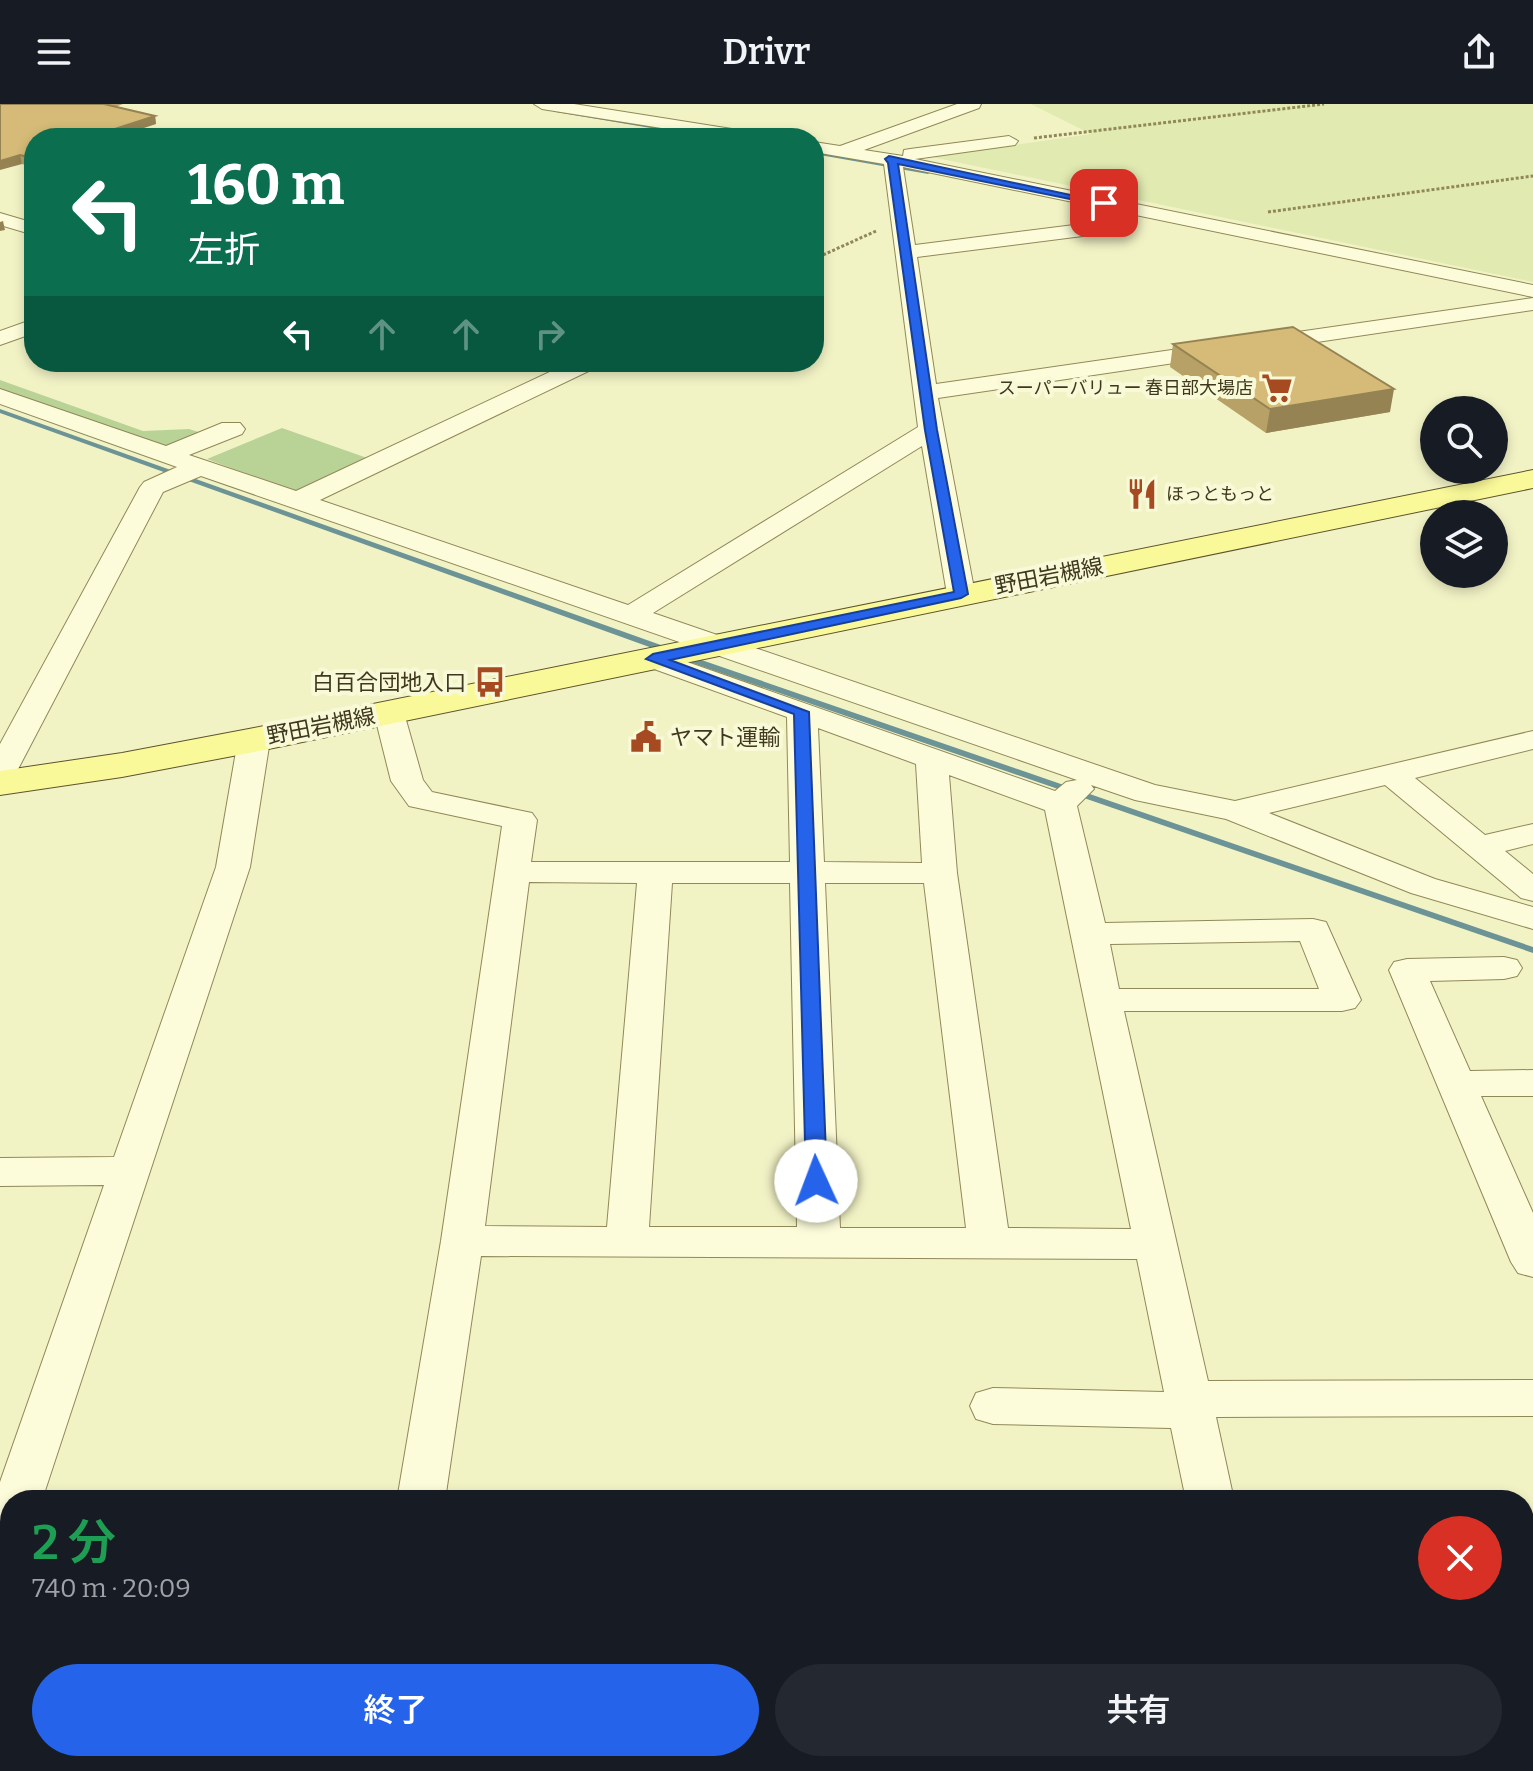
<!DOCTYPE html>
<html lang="ja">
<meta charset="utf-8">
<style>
body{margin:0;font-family:Bitter,"Noto Sans JP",serif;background:#242831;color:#f1f3f6;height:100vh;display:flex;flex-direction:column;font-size:30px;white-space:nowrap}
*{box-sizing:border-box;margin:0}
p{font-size:26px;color:#9ea1a6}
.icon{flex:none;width:44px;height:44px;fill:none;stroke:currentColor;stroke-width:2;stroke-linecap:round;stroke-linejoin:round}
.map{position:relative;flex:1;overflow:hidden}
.sheet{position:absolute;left:0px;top:1386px;width:1534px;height:282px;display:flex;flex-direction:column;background:#171b24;border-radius:32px 32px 0 0;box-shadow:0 4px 12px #0003}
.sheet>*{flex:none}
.guide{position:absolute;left:24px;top:24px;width:800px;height:244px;border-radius:32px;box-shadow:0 4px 12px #0003;background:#0b6e4f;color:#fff;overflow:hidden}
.buttons{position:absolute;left:1420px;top:292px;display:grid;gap:16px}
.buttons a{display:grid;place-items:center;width:88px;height:88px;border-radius:50%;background:#171b24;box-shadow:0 4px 12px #0003;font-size:40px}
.pin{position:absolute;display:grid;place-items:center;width:68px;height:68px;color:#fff;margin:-34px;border-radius:16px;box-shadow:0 4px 12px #0006}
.me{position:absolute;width:88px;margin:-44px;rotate:358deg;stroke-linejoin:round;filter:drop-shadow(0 0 6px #0008)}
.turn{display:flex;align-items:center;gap:28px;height:168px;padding:0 32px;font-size:36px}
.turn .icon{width:104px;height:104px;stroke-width:2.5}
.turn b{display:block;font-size:56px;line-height:68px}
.lanes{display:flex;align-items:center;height:76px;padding:0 32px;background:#0003;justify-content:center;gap:40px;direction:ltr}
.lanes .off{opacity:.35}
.round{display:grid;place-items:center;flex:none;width:84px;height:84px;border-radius:42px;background:#242831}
.head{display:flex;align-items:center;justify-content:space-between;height:136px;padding:0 32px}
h1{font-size:48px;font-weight:600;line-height:60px;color:#1e9e55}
.button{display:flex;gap:16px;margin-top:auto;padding:16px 32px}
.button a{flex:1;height:92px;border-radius:48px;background:#2563eb;color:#fff;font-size:32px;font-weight:600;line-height:92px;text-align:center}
.button a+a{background:#242831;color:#f1f3f6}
header{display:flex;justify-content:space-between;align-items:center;height:104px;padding:0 32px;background:#171b24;font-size:36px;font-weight:600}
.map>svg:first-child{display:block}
</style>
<header><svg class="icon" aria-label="menu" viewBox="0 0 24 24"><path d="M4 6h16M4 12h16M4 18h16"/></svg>Drivr<svg class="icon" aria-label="share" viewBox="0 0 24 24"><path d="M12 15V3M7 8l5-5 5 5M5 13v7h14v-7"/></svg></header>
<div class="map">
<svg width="1533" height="1667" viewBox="0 0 1533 1667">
<rect width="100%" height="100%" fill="#f2f3c5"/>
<polygon fill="#e1eab1" points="1031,0 1533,0 1533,178 932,53 1091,30"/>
<g fill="#b9d397">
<polygon points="0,276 143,327 189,325 208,331 169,348 0,287"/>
<polygon points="282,324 370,355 295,388 207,355"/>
</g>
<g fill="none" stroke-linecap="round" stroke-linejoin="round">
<g fill="#6c9396" fill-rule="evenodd">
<polygon points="558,6 719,33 721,34 710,34 556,8"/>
<polygon points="814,48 928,66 931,68 928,70 814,50"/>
<polygon points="0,305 672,545 673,547 669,549 666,549 0,309"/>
<polygon points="681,551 687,551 1533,843 1533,849 681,555"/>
</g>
<defs>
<g id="minor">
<polygon points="534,0 574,0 757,29 766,34 724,34 542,5"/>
<path d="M957,0H981L979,4L864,46L903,52L904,46L910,45L1009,32L1018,37L1015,41L915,55L1533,181V193L903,63L915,141L1122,115L1132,121L1122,127L917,153L936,280L1533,194V206L938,294L975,490L971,496L961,498L951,496L947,490L922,342L653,509L1155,681L1235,697L1533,627V645L1415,674L1485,731L1533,720V740L1505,747L1533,770V797L1521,794L1385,681L1269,709L1435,775L1533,803V825L1411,789L1226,715L1135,696L1091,681L1094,685L1077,702L1105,819L1313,815L1326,818L1361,896L1355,904L1342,907H1124L1208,1277L1533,1276V1312L1216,1313L1234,1396H1186L1171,1324L993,1320L976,1315L970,1302L976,1289L993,1284L1164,1288L1137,1155L481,1152L445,1396H397L441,1137L502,722L409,702L391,677L374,609L378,602L389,600L400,602L404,609L423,676L432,688L532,709L537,716L531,758H790L787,613L643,561L638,555L643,549L653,546L1055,687L1066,678L1077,676L201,372L163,388L16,669L11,676L0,679V640L140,383L144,378L177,363L0,300V285L166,342L222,319H240L245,325L242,330L189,351L296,387L571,258H600L597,263L320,396L628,501L918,323L884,60L814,48V38L840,42ZM818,624L916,660L922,759L824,758ZM949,671L1045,706L1131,1125L1008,1124L957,769ZM529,778L637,779L607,1123L485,1122ZM672,779H790L797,1123H649ZM825,779H924L966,1124H840ZM1300,837L1319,885H1119L1110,840Z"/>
<polygon points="0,109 34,119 34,131 0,121"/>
<polygon points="34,215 34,229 0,241 0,227"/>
<polygon points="254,627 265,629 270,636 250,763 42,1396 10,1396 10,1465 0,1469 0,1378 104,1081 0,1082 0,1054 114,1053 216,763 238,636 243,629"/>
<polygon points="1504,853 1517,856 1522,864 1517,872 1504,875 1430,877 1470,967 1533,966 1533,992 1481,992 1533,1109 1533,1173 1518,1169 1511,1158 1389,866 1394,858 1407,855"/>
<rect x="1524" y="1469" width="9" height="42"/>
<polygon points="0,1618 10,1618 10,1658 29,1659 0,1666"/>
<polygon points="1238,1658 1294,1658 1296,1667 1240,1667"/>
</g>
<polygon id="major" points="1533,366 1533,384 254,648 122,673 0,691 0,667 122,649 254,624"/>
</defs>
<use href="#minor" stroke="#908858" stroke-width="2"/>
<use href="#major" stroke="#5e532d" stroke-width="2"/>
<g stroke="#908858" stroke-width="3" stroke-dasharray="3 2" stroke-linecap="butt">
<polyline points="1034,34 1324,0"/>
<polyline points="1268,108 1533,72"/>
<polyline points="814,155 876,127"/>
</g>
<use href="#minor" fill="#fcfcda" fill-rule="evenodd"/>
<use href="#major" fill="#f9f99a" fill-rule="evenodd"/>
</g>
<g fill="#b7a166">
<polygon points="0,0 123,0 115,3 155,12 156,20 34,34 34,60 29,62 22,60"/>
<polygon points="1173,240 1390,308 1266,329 1170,263"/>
</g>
<g fill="#958353">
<polygon points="155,12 156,20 114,34 87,34"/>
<polygon points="20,51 22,60 0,66 0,57"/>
<polygon points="34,51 34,60 29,62 28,53"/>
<polygon points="3,117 5,126 0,127 0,118"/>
<polygon points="1394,285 1390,308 1266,329 1270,305"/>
</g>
<g fill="#d5bb77" stroke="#958353" stroke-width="2">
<polygon points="0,0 104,0 155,12 87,34 34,34 34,51 28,53 20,51 0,57"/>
<polygon points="1293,223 1394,285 1270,305 1173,240"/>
</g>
<polygon fill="#2563eb" stroke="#184099" stroke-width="2" points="889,52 1108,99 1104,102 898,60 937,326 968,490 961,494 670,556 809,608 827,1077 824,1082 809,1082 806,1077 794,610 646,555 653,550 954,488 925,326 888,59 885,55"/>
<defs>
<symbol id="supermarket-bare" viewBox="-9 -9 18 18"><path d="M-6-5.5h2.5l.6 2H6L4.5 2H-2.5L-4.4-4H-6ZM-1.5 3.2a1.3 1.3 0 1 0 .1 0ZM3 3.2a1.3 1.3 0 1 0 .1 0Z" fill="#a64a21" stroke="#f8f9d6" stroke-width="2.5" paint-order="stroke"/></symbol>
<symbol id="restaurant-bare" viewBox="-9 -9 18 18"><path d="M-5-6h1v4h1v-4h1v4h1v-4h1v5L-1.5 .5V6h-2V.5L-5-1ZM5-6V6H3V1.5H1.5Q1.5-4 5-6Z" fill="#a64a21" stroke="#f8f9d6" stroke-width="2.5" paint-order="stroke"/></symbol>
<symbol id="bus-bare" viewBox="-9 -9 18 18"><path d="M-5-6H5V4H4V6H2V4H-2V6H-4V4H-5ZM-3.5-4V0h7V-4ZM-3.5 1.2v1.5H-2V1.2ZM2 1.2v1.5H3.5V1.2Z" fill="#a64a21" stroke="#f8f9d6" stroke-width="2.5" paint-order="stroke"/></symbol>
<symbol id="civic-bare" viewBox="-9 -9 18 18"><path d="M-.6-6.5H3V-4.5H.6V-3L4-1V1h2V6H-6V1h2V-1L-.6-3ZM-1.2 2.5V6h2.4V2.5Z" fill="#a64a21" stroke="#f8f9d6" stroke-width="2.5" paint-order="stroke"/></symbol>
</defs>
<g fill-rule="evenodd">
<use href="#supermarket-bare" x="1255" y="262" width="44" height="44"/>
<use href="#restaurant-bare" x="1120" y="368" width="44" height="44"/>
<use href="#bus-bare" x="468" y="556" width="44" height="44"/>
<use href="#civic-bare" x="624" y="611" width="44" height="44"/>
</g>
<g text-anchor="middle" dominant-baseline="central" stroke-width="8" stroke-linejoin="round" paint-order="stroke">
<g font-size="18" fill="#3f381e" stroke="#f8f9d6" text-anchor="end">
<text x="1253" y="284">スーパーバリュー 春日部大場店</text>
<text x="1166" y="390" text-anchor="start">ほっともっと</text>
</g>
<g font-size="22" fill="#3f381e" stroke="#f8f9d6">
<text transform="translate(1049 472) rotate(-11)">野田岩槻線</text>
<text transform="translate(321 622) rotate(-11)">野田岩槻線</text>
</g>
<g font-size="22" fill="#3f381e" stroke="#f8f9d6" text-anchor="end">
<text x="466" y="578">白百合団地入口</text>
<text x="670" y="633" text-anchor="start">ヤマト運輸</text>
</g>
</g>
</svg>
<div class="buttons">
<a><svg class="icon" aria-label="search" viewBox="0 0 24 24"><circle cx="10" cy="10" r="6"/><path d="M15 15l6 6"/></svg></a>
<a><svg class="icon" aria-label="layers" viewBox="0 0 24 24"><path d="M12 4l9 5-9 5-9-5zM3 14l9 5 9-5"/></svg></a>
</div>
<div class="pin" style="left:1104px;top:99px;background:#d93025"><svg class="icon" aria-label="arrive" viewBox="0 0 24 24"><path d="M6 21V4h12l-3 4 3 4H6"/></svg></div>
<svg class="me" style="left:816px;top:1077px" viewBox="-20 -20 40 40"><circle r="19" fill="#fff"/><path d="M0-13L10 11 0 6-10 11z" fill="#2563eb"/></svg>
<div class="guide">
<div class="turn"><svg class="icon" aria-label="left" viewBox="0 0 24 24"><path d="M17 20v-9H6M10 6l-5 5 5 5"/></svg><div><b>160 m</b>左折</div></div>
<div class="lanes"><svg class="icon" aria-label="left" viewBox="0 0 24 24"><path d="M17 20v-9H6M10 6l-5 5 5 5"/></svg><svg class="icon off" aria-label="ahead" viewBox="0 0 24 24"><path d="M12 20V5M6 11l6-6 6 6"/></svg><svg class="icon off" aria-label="ahead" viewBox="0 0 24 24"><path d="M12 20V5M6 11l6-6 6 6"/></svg><svg class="icon off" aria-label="right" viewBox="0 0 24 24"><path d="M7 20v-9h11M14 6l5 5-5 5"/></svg></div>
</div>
<section class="sheet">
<div class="head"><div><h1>2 分</h1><p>740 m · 20:09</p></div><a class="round" style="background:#d93025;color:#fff"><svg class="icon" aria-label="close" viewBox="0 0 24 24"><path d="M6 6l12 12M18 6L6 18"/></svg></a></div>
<div class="button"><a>終了</a><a>共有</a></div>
</section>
</div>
